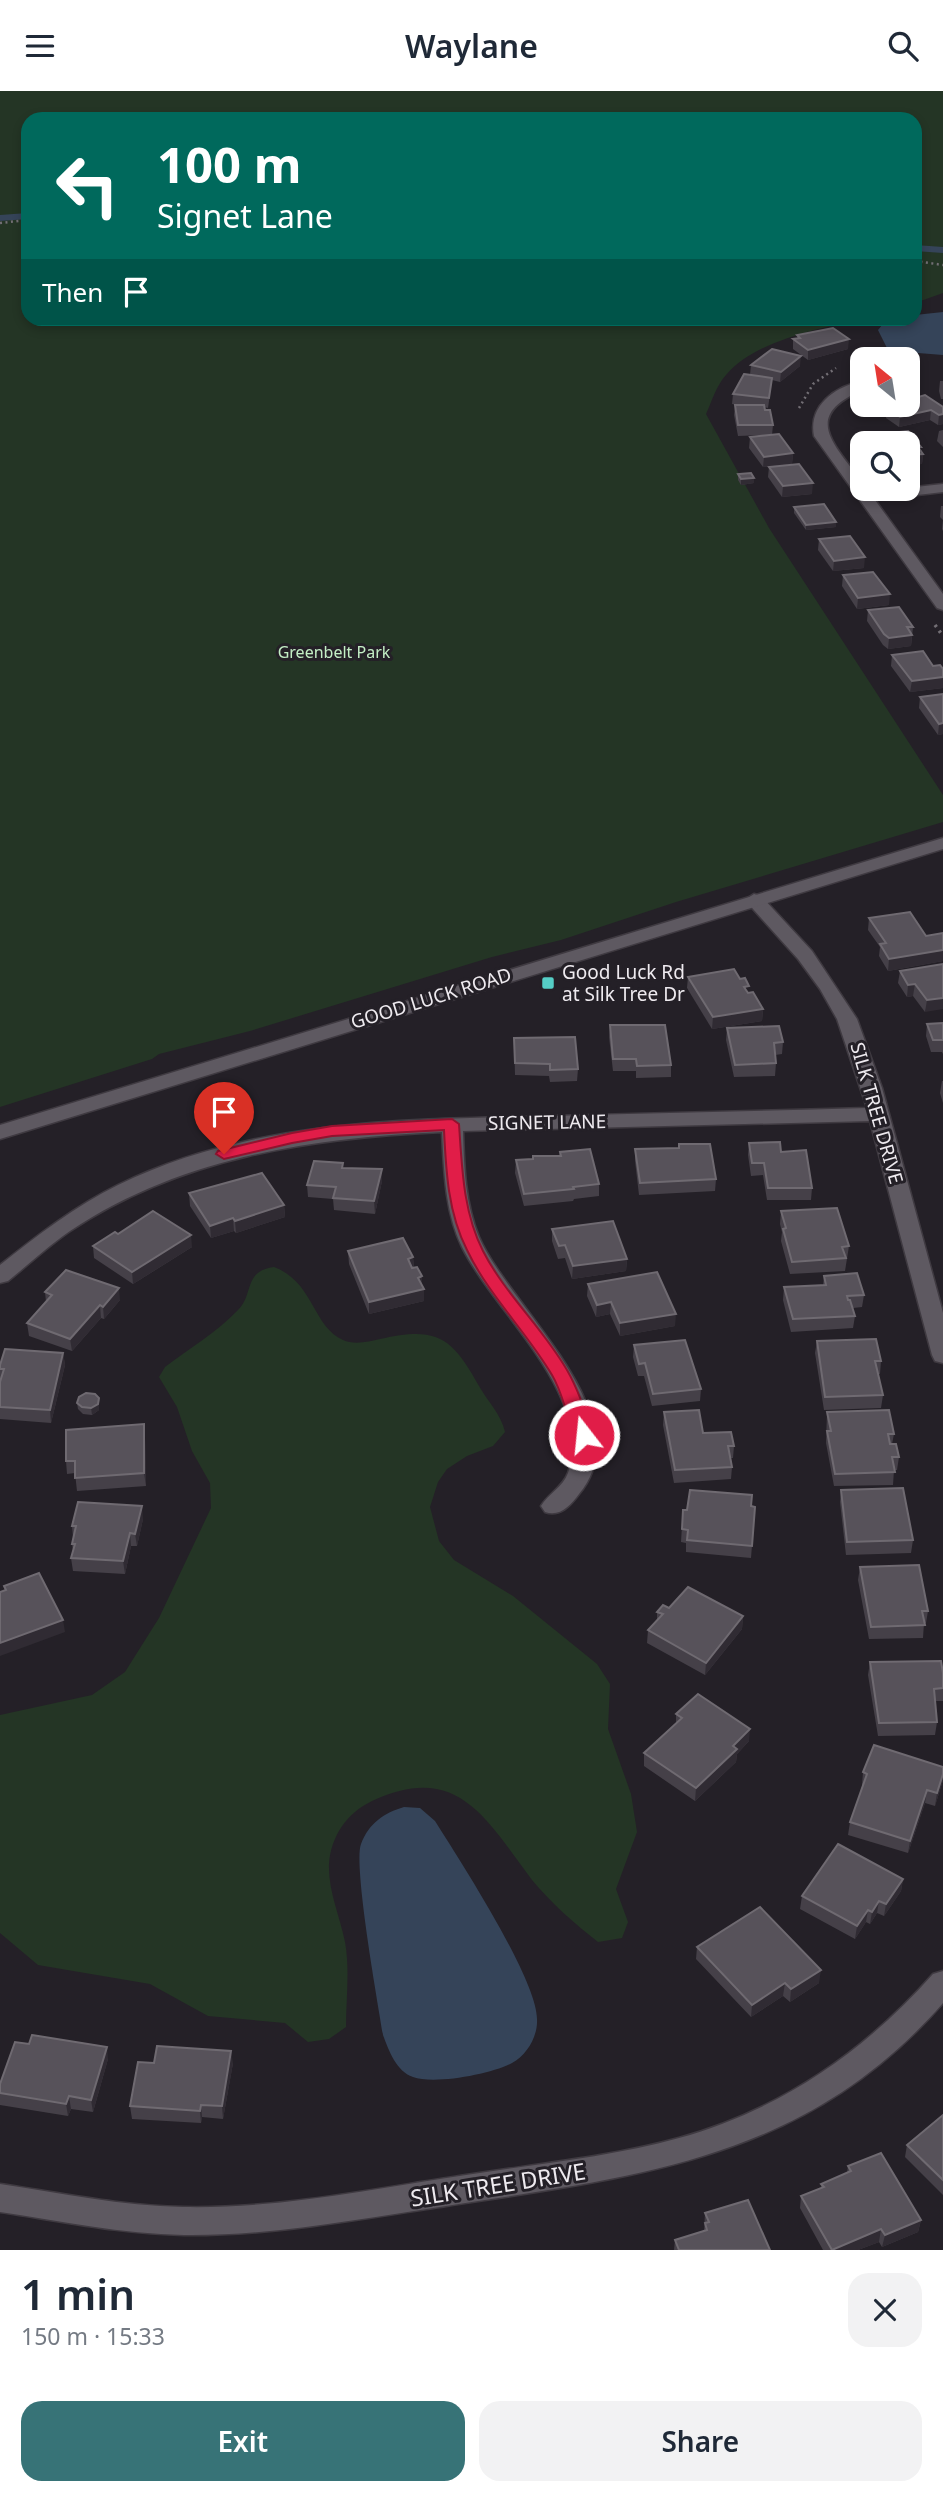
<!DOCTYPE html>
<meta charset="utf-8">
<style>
body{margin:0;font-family:"Noto Sans",sans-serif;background:#f2f2f3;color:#1f2937;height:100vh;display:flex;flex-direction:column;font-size:26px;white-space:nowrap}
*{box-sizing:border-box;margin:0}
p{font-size:23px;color:#747a83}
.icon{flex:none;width:38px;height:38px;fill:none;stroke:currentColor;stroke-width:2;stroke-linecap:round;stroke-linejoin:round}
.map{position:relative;height:2159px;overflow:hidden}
.side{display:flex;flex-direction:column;background:#fff;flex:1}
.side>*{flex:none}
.top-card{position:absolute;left:21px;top:21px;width:901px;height:214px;border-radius:21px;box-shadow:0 4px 10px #0003;background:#00695c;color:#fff;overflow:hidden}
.needle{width:46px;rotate:330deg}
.controls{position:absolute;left:850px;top:256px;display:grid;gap:14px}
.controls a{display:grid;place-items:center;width:70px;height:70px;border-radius:14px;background:#fff;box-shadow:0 4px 10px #0003;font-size:35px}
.pin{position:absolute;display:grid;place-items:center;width:60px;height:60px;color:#fff;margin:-72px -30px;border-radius:50% 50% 50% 0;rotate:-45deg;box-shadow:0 0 7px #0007}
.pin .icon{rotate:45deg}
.me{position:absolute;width:77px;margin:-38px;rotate:344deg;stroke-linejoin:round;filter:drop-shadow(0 0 5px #0008)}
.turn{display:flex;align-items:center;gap:24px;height:147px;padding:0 21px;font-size:32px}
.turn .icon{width:91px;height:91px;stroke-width:2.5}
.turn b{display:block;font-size:49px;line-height:60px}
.then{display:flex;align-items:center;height:66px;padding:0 21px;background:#0003;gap:14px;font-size:26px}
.round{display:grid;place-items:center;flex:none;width:74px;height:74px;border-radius:21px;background:#f2f2f3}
.summary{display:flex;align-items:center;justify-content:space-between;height:119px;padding:0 21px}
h1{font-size:42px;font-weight:600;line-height:52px}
.action{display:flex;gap:14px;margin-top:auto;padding:14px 21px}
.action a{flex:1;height:80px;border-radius:21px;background:#377377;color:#fff;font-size:28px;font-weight:600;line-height:80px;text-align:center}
.action a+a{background:#f2f2f3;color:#1f2937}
header{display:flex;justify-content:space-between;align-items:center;height:91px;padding:0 21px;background:#fff;font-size:32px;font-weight:600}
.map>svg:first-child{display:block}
</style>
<header><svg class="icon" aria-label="menu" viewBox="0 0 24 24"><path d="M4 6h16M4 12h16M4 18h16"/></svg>Waylane<svg class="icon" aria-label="search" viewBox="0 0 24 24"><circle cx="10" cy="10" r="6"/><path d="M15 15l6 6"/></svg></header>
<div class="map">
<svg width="943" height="2159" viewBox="0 0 943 2159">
<rect width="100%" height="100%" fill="#242027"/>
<g fill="#243525">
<path d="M0,0H943V202L915,212V28H28V228H861C819,238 756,249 726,284C716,295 712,310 706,323L769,437L943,704V731L676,811L561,849L492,866L250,940L159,963L152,968L0,1016Z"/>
<path d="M274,1176C314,1191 312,1235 343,1249C353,1254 369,1251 380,1248C437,1235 452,1246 479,1295C488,1311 501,1323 505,1341L493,1355L467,1365L447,1378L438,1391L430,1416L439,1450L454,1469L513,1505L597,1573L610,1593L608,1638L631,1703L637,1741L616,1798L628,1831L622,1847L598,1851C575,1833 551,1812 532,1789C486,1728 458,1670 372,1710C347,1722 331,1745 329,1773C328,1800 340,1825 345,1851C350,1878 346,1909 346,1936L329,1948L308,1951L285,1932L208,1925L150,1893L38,1874L0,1842V1624L92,1604L125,1581L159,1527L211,1417L210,1392L192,1360L177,1316L159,1286L165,1276C189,1258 217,1241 238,1219C254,1204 243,1180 274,1176Z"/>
</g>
<g fill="#354459">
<polygon points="943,221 943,264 893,260 887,257 878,239 883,233 915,228 915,224"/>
<path d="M404,1716L420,1717L435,1730C459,1768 537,1888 537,1928C538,1945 527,1964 512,1972C492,1983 434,1994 413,1986C396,1980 389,1960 383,1944C378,1912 353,1774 361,1753C369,1732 384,1722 404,1716Z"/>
</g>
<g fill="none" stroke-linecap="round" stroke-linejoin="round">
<g stroke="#354459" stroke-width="6">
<polyline points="0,127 28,125"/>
<polyline points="915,157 943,159"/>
</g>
<defs>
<g id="street">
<path d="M863,290V299C800,325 835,354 863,392V397L869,401L943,393V401L875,409L943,503V519L937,517L814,345C808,315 835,295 863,290Z"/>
<path d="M754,803L761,805L812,860L857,928L882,997L943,1222V1272L935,1270L932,1264L870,1030L463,1040C464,1075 465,1112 479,1146C508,1214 644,1326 579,1403C570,1415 560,1426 545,1421L541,1415C548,1403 563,1396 568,1382C595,1304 494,1221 462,1156C445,1121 444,1080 442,1041C311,1047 181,1066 70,1140C48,1155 28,1174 8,1190L0,1192V1174C38,1144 75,1115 118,1094C252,1028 409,1028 554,1025C659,1022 763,1020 867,1017L837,928L820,898L798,868L745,809Z"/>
<path d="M943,1880V1912C806,2069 639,2085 446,2115C359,2128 272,2145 184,2144C122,2143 61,2130 0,2121V2093C61,2102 122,2115 183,2116C278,2118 373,2098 466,2084C537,2073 610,2066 679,2047C780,2019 864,1961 933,1883Z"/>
</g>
<polygon id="secondary" points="943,747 943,758 0,1048 0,1034"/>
</defs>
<use href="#street" stroke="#3f3a41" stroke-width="3"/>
<use href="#secondary" stroke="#3f3a41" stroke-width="3"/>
<g stroke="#736f75" stroke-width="2.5" stroke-dasharray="2 3.5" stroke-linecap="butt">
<polyline points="0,132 28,129"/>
<polyline points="915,170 943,174"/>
<polyline points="799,317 813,293 836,277"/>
</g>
<polyline stroke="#736f75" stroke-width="3.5" stroke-dasharray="2.5 4.5" stroke-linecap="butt" points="935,534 943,545"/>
<use href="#street" fill="#5e5961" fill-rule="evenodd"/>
<use href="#secondary" fill="#5e5961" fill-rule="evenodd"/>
</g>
<g fill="#454048">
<polygon points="797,244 848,258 808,269 793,258 793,248 797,247"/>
<polygon points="751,274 800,275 780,291 772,289 768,317 764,316 773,334 772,344 793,362 792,373 763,376 749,357 750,346 767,344 738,345 734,324 735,314 739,314 732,313 733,303 750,284"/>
<polygon points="943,285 943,308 941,308 939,300 940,290 943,290"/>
<polygon points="895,313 943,316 943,333 938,334 930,329 899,336 886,327 887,317 895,315"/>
<polygon points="943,339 943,356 937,350 939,340"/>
<polygon points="908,340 921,356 921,359 923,363 922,373 908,374 908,352 879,352 880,343"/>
<polygon points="769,376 812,403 782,406 768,386"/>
<polygon points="738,383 754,392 741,394 738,389"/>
<polygon points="941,415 943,415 943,440 942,438 943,429 940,426"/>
<polygon points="794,416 836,436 806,439 794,422"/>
<polygon points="819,448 864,477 833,480 818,459"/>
<polygon points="843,484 889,514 857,518 842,495"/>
<polygon points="868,519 913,536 911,555 888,558 883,554 867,530"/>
<polygon points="892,564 943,578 943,597 910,601 891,575"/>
<polygon points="943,603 943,643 938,644 919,617 920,606"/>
<polygon points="869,827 926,845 943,842 943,870 888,880 879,865 880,856 868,839"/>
<polygon points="943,873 925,921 913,905 907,906 898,892 900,880"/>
<polygon points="688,886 748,902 763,918 762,930 712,938 687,897"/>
<polygon points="943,932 943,963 942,961 931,961 926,945 927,933"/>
<polygon points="610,934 671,974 671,986 636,987 636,980 613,980 609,946"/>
<polygon points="727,937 783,951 782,963 775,964 776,972 775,985 734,986 726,949"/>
<polygon points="514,947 578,978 577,990 550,991 549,985 515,984"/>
<polygon points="942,990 943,990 943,1012 940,1002"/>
<polygon points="749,1052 781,1061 812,1097 811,1109 767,1109 763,1084 751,1085 748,1064"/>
<polygon points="679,1053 716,1088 715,1100 639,1104 635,1070 635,1058 679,1057"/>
<polygon points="560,1061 599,1093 599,1105 574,1108 573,1110 524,1115 515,1082 516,1069 533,1068 533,1065 559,1065"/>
<polygon points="344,1077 382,1090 375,1123 334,1119 333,1108 308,1106 307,1094"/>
<polygon points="189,1102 284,1114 285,1126 236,1142 234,1140 211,1147 190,1115"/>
<polygon points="781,1120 849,1155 845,1180 790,1183 781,1150 782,1141 780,1133"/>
<polygon points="552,1138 627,1168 626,1180 572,1188 565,1167 558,1168 552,1150"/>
<polygon points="118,1143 192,1156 133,1193 94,1167 93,1155"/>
<polygon points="348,1160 413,1166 414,1177 424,1198 424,1210 369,1223 349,1173"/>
<polygon points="824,1185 864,1204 862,1216 853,1217 855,1225 853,1237 791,1241 783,1209 784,1196 823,1194"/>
<polygon points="588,1193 675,1235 620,1245 610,1223 596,1226 587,1205"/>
<polygon points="45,1201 120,1209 104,1228 101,1227 72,1260 29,1245 27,1232 46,1211"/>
<polygon points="817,1250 881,1270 880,1283 878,1283 883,1304 881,1317 824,1319 815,1262"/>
<polygon points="634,1254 701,1298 700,1310 652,1315 644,1285 638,1285 633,1266"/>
<polygon points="63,1262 65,1274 51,1332 0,1328 0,1274"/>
<polygon points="99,1307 99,1319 92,1324 83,1323 78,1318 77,1312"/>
<polygon points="664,1321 703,1342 734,1355 733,1367 731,1367 732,1376 731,1388 674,1392 663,1334"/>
<polygon points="827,1321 894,1343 892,1353 899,1366 897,1379 894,1379 893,1394 834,1395 826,1352"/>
<polygon points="145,1346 146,1395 77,1400 75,1382 67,1383 66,1370"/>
<polygon points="841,1399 913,1449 911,1462 846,1464 840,1411"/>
<polygon points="751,1415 755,1416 751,1467 686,1461 686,1452 681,1451 683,1419"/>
<polygon points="143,1428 137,1455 131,1455 125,1483 73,1480 71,1467 73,1460 72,1453 73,1447 72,1435"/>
<polygon points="860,1476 928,1520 926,1532 924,1532 923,1547 869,1548 858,1489"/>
<polygon points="669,1517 743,1525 742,1538 705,1584 647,1552 648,1539 657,1530 657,1521"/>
<polygon points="870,1571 943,1582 943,1610 935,1610 937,1631 935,1644 878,1645 868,1584"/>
<polygon points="676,1623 749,1650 737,1663 736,1671 695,1710 644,1675 644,1662 676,1633"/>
<polygon points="863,1681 943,1689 935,1715 925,1712 908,1762 848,1744 850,1731 863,1694 862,1694"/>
<polygon points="903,1788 901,1800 884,1825 877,1822 870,1833 866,1831 855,1848 800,1818 802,1805"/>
<polygon points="697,1856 819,1892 790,1911 783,1905 751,1926 696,1868"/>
<polygon points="29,1953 108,1968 93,2021 71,2018 68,2025 0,2014 0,1993"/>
<polygon points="154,1972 233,1972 223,2028 202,2026 201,2032 132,2028 130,2015"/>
<polygon points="943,2024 943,2104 905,2066 907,2054"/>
<polygon points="848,2075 921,2129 918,2141 882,2156 879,2151 858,2159 823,2159 800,2117 801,2105 821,2097 821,2093 847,2082"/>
<polygon points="705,2122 770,2159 674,2159 675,2149 704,2140"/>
</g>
<g fill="#302b33">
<polygon points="849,248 848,258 808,269 808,259"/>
<polygon points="801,265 800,275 780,291 781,281"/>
<polygon points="931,319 930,329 899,336 900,326"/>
<polygon points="943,323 943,333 938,334 939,324"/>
<polygon points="918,356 921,356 920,363 923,363 922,373 908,374 908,364"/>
<polygon points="793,362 792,373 763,376 764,366"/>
<polygon points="754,387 754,392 741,394 741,388"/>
<polygon points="813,392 812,403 782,406 783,395"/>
<polygon points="836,431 836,436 806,439 806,434"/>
<polygon points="865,466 864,477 833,480 834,470"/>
<polygon points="890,503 889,514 857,518 858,507"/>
<polygon points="912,544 911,555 888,558 889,547"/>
<polygon points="943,586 943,597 910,601 912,590"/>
<polygon points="943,632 943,643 938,644 939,633"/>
<polygon points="943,859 943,870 888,880 889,868"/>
<polygon points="915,893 913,905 907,906 908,894"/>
<polygon points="943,907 943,918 925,921 927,909"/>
<polygon points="763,918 762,930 712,938 713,926"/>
<polygon points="382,1078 382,1090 375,1123 374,1110"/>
<polygon points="284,1114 285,1126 236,1142 235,1130"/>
<polygon points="233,1127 234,1140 211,1147 210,1135"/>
<polygon points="191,1144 192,1156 133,1193 132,1181"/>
<polygon points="413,1166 414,1179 408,1168"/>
<polygon points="627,1168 626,1180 572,1188 573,1175"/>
<polygon points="422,1185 422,1198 418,1187"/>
<polygon points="119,1197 120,1209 104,1228 103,1216"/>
<polygon points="424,1198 424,1210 369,1223 369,1211"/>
<polygon points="611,1211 610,1223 596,1226 597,1214"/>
<polygon points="100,1214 101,1227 72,1260 70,1248"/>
<polygon points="676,1223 675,1235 620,1245 620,1232"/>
<polygon points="63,1262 65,1274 51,1332 50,1319"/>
<polygon points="99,1307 99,1319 92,1324 91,1317"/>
<polygon points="144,1333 145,1346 146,1395 144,1382"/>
<polygon points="142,1415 143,1428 137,1455 135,1443"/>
<polygon points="130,1442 131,1455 125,1483 123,1470"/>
<polygon points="743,1525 742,1538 705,1584 706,1572"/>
<polygon points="63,1529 65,1541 0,1565 0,1552"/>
<polygon points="750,1638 749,1650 737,1663 736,1671 695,1710 696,1697 733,1655"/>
<polygon points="943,1683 943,1689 935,1715 937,1702"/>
<polygon points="927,1699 925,1712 908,1762 910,1750"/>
<polygon points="903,1788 901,1800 884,1825 886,1813"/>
<polygon points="879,1810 877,1822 870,1833 872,1821"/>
<polygon points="868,1819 866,1831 855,1848 857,1835"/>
<polygon points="821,1879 819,1892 790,1911 791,1898"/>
<polygon points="785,1892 783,1905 751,1926 752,1914"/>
<polygon points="107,1956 108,1968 93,2021 91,2009"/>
<polygon points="231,1960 233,1972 223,2028 222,2015"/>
<polygon points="69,2005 71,2018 68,2025 66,2013"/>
<polygon points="201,2014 202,2026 201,2032 200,2020"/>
<polygon points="921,2129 918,2141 882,2156 885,2144"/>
<polygon points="881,2138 879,2151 858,2159 832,2159"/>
</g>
<g fill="#57525a" stroke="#6f6a71" stroke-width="2">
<polygon points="833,237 849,248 808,259 793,248 800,247 797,244"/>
<polygon points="772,258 801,265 781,281 751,274"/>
<polygon points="744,283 772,287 769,307 733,303"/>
<polygon points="925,304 943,316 943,323 939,324 931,319 900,326 887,317 898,314 897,313 908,313 908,309"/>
<polygon points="735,314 764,314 765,319 770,319 773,334 738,334"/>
<polygon points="908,340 921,356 918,356 923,363 908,364 908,352 887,352 880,343"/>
<polygon points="779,343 793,362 764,366 750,346"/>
<polygon points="799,373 813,392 783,395 769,376"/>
<polygon points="751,382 754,387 741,388 738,383"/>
<polygon points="824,413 836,431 806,434 794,416"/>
<polygon points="850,445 865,466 834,470 819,448"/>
<polygon points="873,481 890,503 858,507 843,484"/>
<polygon points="899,516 913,536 907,536 912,544 889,547 884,543 868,519"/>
<polygon points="923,560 933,575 940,574 943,578 943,586 912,590 892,564"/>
<polygon points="943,603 943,632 939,633 920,606"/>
<polygon points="910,821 926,845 943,842 943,859 889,868 880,853 886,852 869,827"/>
<polygon points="943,873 943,907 927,909 915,893 908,894 900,880"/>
<polygon points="734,878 740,888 745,887 749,895 744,896 748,902 753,901 763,918 713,926 688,886"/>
<polygon points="943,932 943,949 933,949 927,933"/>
<polygon points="610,934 665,934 671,974 637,975 636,968 613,968"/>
<polygon points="779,935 783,951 774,952 776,972 735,974 727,937"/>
<polygon points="575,946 578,978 550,979 550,973 515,972 514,947"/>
<polygon points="780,1051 781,1061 806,1059 812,1097 768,1097 764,1072 752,1072 749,1052"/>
<polygon points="679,1053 710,1053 716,1088 640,1092 635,1058 679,1057"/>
<polygon points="590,1058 599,1093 573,1096 574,1098 524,1103 516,1069 533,1068 533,1065 561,1065 560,1061"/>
<polygon points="314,1070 343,1072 342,1077 382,1078 374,1110 333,1107 336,1096 307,1094"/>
<polygon points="262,1082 284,1114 235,1130 233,1127 210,1135 189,1102"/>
<polygon points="837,1117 849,1155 842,1156 846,1167 792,1171 783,1138 786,1137 781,1120"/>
<polygon points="153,1120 191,1144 132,1181 93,1155 115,1141 118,1143"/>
<polygon points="613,1130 627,1168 573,1175 565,1154 559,1155 552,1138"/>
<polygon points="403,1147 413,1166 408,1168 412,1177 417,1176 422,1185 418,1187 424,1198 369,1211 348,1160"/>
<polygon points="66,1179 119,1197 103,1216 100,1214 70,1248 27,1232 52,1204 45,1201"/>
<polygon points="657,1181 676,1223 620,1232 611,1211 597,1214 588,1193"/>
<polygon points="857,1182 864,1204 847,1205 848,1209 850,1209 855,1225 793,1228 784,1196 826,1194 824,1185"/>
<polygon points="876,1248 881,1270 875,1270 883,1304 825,1306 817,1250"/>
<polygon points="685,1249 701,1298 653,1303 645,1272 639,1273 634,1254"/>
<polygon points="5,1258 63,1262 50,1319 0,1316 0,1291 4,1278 0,1278 0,1274"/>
<polygon points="86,1302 95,1303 99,1307 98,1313 91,1317 82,1316 77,1312 79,1306"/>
<polygon points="699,1319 703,1342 731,1341 734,1355 728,1355 732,1376 675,1379 664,1321"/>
<polygon points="889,1319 894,1343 888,1343 890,1353 896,1353 899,1366 892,1366 895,1381 835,1383 827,1340 831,1340 827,1321"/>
<polygon points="144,1333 144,1382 75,1387 75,1370 66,1370 66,1339"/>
<polygon points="903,1397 913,1449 847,1451 841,1399"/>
<polygon points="690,1399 752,1404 751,1415 755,1416 752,1455 687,1449 688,1439 682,1438 683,1419 687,1419"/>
<polygon points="78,1411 142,1415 135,1443 130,1442 123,1470 71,1467 75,1453 72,1453 76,1435 72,1435"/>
<polygon points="919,1474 928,1520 922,1520 925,1534 871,1536 860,1476"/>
<polygon points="39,1482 63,1529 0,1552 0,1501 6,1499 4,1495"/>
<polygon points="688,1496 743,1525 706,1572 648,1539 663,1523 657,1521 663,1514 669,1517"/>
<polygon points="941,1570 943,1582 943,1597 934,1598 937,1631 879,1632 870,1571"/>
<polygon points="698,1603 750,1638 733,1655 737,1658 696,1697 644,1662 682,1627 676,1623"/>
<polygon points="874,1654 943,1676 943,1683 937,1702 927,1699 910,1750 850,1731 867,1683 863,1681"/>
<polygon points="838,1753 903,1788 886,1813 879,1810 872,1821 868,1819 857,1835 802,1805"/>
<polygon points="760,1816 821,1879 791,1898 785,1892 752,1914 697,1856"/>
<polygon points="32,1944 107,1956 91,2009 69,2005 66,2013 0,2002 0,1993 15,1951 29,1953"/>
<polygon points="157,1955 231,1960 222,2015 201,2014 200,2020 130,2015 138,1971 154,1972"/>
<polygon points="943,2024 943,2089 907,2054"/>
<polygon points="881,2062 921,2129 885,2144 881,2138 832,2159 801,2105 824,2096 821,2093 851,2080 848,2075"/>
<polygon points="748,2109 770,2159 679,2159 675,2149 707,2139 705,2132 709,2131 705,2122"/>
</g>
<path fill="#e11d48" stroke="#92132f" stroke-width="2" d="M452,1028L459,1033C462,1076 463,1121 483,1160C505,1203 543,1237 567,1279C579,1300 586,1321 593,1344L590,1348H578C566,1328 564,1304 552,1284C526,1240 489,1205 467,1159C448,1122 446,1080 444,1039L332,1045L292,1052L224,1068L216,1063L218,1060L292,1042L332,1035Z"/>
<rect fill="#55cec6" stroke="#242027" stroke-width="2.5" x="541" y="885" width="14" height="14" rx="3.5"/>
<g text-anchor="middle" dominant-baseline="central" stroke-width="6" stroke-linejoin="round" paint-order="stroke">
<g font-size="16" fill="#c3eec5" stroke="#242027">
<text x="334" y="561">Greenbelt Park</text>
</g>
<g font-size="19" fill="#eeeaef" stroke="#242027" text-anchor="start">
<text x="562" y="881">Good Luck Rd<tspan x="562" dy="22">at Silk Tree Dr</tspan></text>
</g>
<g font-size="19" fill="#eeeaef" stroke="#242027">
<text transform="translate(431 907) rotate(-17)">GOOD LUCK ROAD</text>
<text transform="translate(877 1022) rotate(74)">SILK TREE DRIVE</text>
<text transform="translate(547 1031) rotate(-1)">SIGNET LANE</text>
</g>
<g font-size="23" fill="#eeeaef" stroke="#242027">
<text transform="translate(498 2093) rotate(-9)">SILK TREE DRIVE</text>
</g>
</g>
</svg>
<div class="controls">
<a><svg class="needle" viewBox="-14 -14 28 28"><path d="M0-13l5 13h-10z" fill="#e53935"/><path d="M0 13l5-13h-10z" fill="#747a83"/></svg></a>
<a><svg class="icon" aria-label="search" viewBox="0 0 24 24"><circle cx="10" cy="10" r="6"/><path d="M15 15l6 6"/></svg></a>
</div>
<div class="pin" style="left:224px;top:1063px;background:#d93025"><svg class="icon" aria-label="arrive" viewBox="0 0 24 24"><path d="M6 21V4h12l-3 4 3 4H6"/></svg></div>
<svg class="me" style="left:584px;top:1344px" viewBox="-20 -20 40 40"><circle r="17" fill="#e11d48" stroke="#fff" stroke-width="3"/><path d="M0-11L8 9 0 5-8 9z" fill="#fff"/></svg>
<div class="top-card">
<div class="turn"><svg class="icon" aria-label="left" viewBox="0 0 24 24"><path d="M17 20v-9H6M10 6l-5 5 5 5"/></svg><div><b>100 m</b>Signet Lane</div></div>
<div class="then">Then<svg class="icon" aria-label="arrive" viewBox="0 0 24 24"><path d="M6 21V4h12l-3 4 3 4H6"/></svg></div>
</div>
</div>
<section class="side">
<div class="summary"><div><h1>1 min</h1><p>150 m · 15:33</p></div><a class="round"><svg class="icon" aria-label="close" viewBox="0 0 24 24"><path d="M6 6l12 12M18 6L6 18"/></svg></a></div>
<div class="action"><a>Exit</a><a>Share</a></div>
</section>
